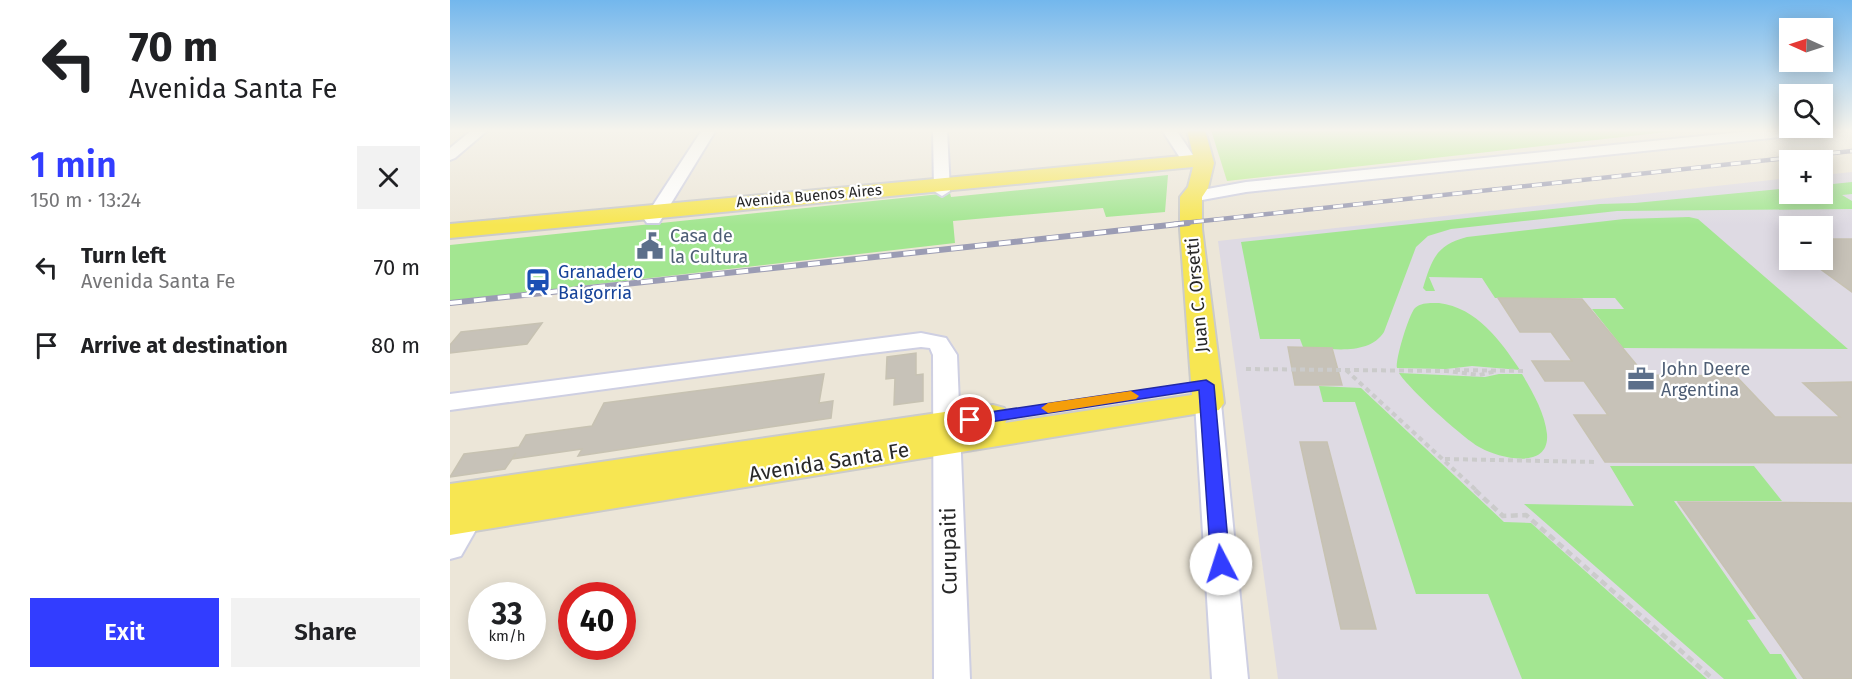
<!DOCTYPE html>
<meta charset="utf-8">
<style>
body{margin:0;font-family:"Fira Sans",sans-serif;background:#f2f2f2;color:#202124;height:100vh;display:flex;flex-direction:column;font-size:22px;white-space:nowrap}
*{box-sizing:border-box;margin:0}
p{font-size:20px;color:#757577}
.icon{flex:none;width:33px;height:33px;fill:none;stroke:currentColor;stroke-width:2;stroke-linecap:round;stroke-linejoin:round}
.map{position:relative;flex:1;overflow:hidden}
.sheet{display:flex;flex-direction:column;background:#fff;width:450px}
.sheet>*{flex:none}
.banner{background:#fff;color:#202124;overflow:hidden}
.needle{width:39px;rotate:273deg}
.controls{position:absolute;left:1329px;top:18px;display:grid;gap:12px}
.controls a{display:grid;place-items:center;width:54px;height:54px;border-radius:0px;background:#fff;box-shadow:0 3px 15px #0003;font-size:30px}
.speed{position:absolute;left:18px;top:582px;display:flex;gap:12px;font-size:30px;font-weight:700;text-align:center}
.speed>*{display:grid;place-content:center;width:78px;height:78px;border-radius:50%;background:#fff;box-shadow:0 3px 15px #0003;line-height:1}
.speed small{font-size:15px;font-weight:400}
.speed .limit{border:9px solid #d22;background:#fff;color:#111}
.pin{position:absolute;display:grid;place-items:center;width:51px;height:51px;color:#fff;margin:-26px;border:3px solid #fff;border-radius:50%;box-shadow:0 2px 6px #0007}
.me{position:absolute;width:66px;margin:-33px;rotate:355deg;stroke-linejoin:round;filter:drop-shadow(0 0 4px #0008)}
.turn{display:flex;align-items:center;gap:21px;height:126px;padding:0 30px;font-size:27px}
.turn .icon{width:78px;height:78px;stroke-width:2.5}
.turn b{display:block;font-size:42px;line-height:51px}
.round{display:grid;place-items:center;flex:none;width:63px;height:63px;border-radius:0px;background:#f2f2f2}
.summary{display:flex;align-items:center;justify-content:space-between;height:102px;padding:0 30px}
h1{font-size:36px;font-weight:600;line-height:45px;color:#323dff}
.button{display:flex;gap:12px;margin-top:auto;padding:12px 30px}
.button a{flex:1;height:69px;border-radius:0px;background:#323dff;color:#fff;font-size:24px;font-weight:600;line-height:69px;text-align:center}
.button a+a{background:#f2f2f2;color:#202124}
ul{padding:0;list-style:none}
li{display:flex;align-items:center;gap:18px;height:78px;padding:0 30px}
li div{flex:1}
li b{display:block;font-size:22px}
li em{font-style:normal}
main{display:flex;flex:1;min-height:0}
.map>svg:first-child{display:block}
</style>
<main>
<section class="sheet">
<div class="banner">
<div class="turn"><svg class="icon" aria-label="left" viewBox="0 0 24 24"><path d="M17 20v-9H6M10 6l-5 5 5 5"/></svg><div><b>70 m</b>Avenida Santa Fe</div></div>
</div>
<div class="summary"><div><h1>1 min</h1><p>150 m · 13:24</p></div><a class="round"><svg class="icon" aria-label="close" viewBox="0 0 24 24"><path d="M6 6l12 12M18 6L6 18"/></svg></a></div>
<ul>
<li><svg class="icon" aria-label="left" viewBox="0 0 24 24"><path d="M17 20v-9H6M10 6l-5 5 5 5"/></svg><div><b>Turn left</b><p>Avenida Santa Fe</p></div><em>70 m</em></li>
<li><svg class="icon" aria-label="arrive" viewBox="0 0 24 24"><path d="M6 21V4h12l-3 4 3 4H6"/></svg><div><b>Arrive at destination</b></div><em>80 m</em></li>
</ul>
<div class="button"><a>Exit</a><a>Share</a></div>
</section>
<div class="map">
<svg width="1402" height="679" viewBox="0 0 1402 679">
<rect width="100%" height="100%" fill="#ece6d8"/>
<path fill="#dedae3" fill-rule="evenodd" d="M1402,172V679H828L768,241L1339,178L1340,194H1372L1373,175ZM1340,226H1372V260H1340Z"/>
<g fill="#a3e691">
<polygon points="718,175 715,212 656,217 653,208 503,221 505,243 0,301 0,245 500,193 501,197"/>
<path d="M1402,182V194L1392,195L1402,201V209L1167,211L1001,229L978,236L966,247L934,332C918,357 878,348 853,347L850,339H810L791,242L1150,204L1185,203L1339,188L1340,194H1372L1373,185Z"/>
<path d="M1239,217L1248,219L1398,349L1173,348L1142,309H1174L1165,298H1045L1032,278L979,277L985,291H976L973,288C982,259 986,245 1017,237L1174,219Z"/>
<path d="M989,303C1027,308 1050,340 1070,370L1022,366L996,369L947,368C945,360 959,314 965,308C972,302 981,303 989,303Z"/>
<path d="M949,373L1035,377L1049,374H1072C1082,391 1095,413 1097,434C1100,471 1049,458 1031,448C1015,440 958,388 949,373Z"/>
<polygon points="869,386 911,388 1054,522 1081,523 1257,679 1072,679 1038,594 966,594 905,402 873,402"/>
<polygon points="1160,466 1304,466 1332,501 1224,501 1306,619 1297,620 1320,654 1331,654 1347,679 1274,679 1074,504 1184,506"/>
</g>
<polygon fill="#b8ee8c" points="761,130 1235,130 777,181"/>
<g fill="#c7c2b8" stroke="#c7c2b2" stroke-width="1.5">
<polygon points="1372,239 1402,239 1402,292 1358,260 1372,260"/>
<polygon points="1048,298 1132,299 1195,375 1286,376 1325,417 1390,417 1353,383 1402,382 1402,463 1155,462 1124,415 1158,415 1134,381 1095,381 1082,361 1122,361 1101,332 1070,332"/>
<polygon points="92,323 77,344 0,353 0,345 11,332"/>
<polygon points="838,347 882,348 892,385 845,385"/>
<polygon points="466,353 466,375 473,374 473,401 444,405 445,378 436,379 437,357"/>
<polygon points="374,374 369,403 383,401 381,418 128,456 132,449 62,459 66,453 55,469 0,477 14,454 69,447 76,435 142,426 154,403"/>
<polygon points="850,442 877,442 926,629 891,629"/>
<polygon points="1228,502 1402,503 1402,679 1354,679"/>
</g>
<g fill="none" stroke-linecap="round" stroke-linejoin="round">
<defs>
<g id="minor">
<polygon points="22,130 38,130 5,158 0,160 0,148"/>
<polygon points="252,130 266,130 209,223 197,223 194,219"/>
<polygon points="483,130 497,130 500,191 492,196 484,191"/>
<polygon points="712,130 726,130 747,161 744,164 734,164"/>
<polygon points="1312,130 1365,130 1358,134 796,192 741,202 733,197 741,192 796,182"/>
<polygon points="471,333 496,338 507,355 520,679 484,679 483,355 480,348 471,347 413,354 0,410 0,394"/>
<polygon points="758,395 767,397 771,403 798,679 762,679 745,403 749,397"/>
<polygon points="24,496 34,499 39,507 11,556 0,559 0,521 14,499"/>
</g>
<polygon id="major" points="737,130 755,130 764,163 758,188 752,197 752,229 774,403 769,410 0,535 0,484 543,405 554,408 559,416 555,423 742,395 730,229 730,197 738,187 743,167 0,238 0,224 743,155"/>
</defs>
<use href="#minor" stroke="#cecfe2" stroke-width="4"/>
<use href="#major" stroke="#cbcbcb" stroke-width="4"/>
<g stroke="#cbcbcb" stroke-width="4" stroke-dasharray="5 4" stroke-linecap="butt">
<polyline points="796,369 997,371 1029,375 1047,371"/>
<polyline points="896,370 1027,491"/>
<polyline points="1005,370 1077,371"/>
<polyline points="995,459 1146,462"/>
</g>
<polyline stroke="#cbcbcb" stroke-width="4.5" stroke-dasharray="7 4.5" stroke-linecap="butt" points="1025,490 1053,516 1076,515 1263,679"/>
<use href="#minor" fill="#fff" fill-rule="evenodd"/>
<use href="#major" fill="#f7e652" fill-rule="evenodd"/>
<defs>
<polyline id="rail-far1" points="724,224 1402,151"/>
<polyline id="rail" points="0,303 738,223"/>
</defs>
<use href="#rail-far1" stroke="#9b9cb4" stroke-width="4.5"/>
<use href="#rail" stroke="#9b9cb4" stroke-width="6"/>
<use href="#rail-far1" stroke="#fff" stroke-width="3" stroke-dasharray="10" stroke-linecap="butt"/>
<use href="#rail" stroke="#fff" stroke-width="4" stroke-dasharray="12" stroke-linecap="butt"/>
</g>
<linearGradient id="sky" x2="0" y2="1"><stop stop-color="#73b7ed"/><stop offset="0.58" stop-color="#f6f4ed"/><stop offset="1" stop-color="#f6f4ed" stop-opacity="0"/></linearGradient>
<rect width="1402" height="225" fill="url(#sky)"/>
<polygon fill="#323dff" stroke="#2028a6" stroke-width="1.5" points="756,380 764,385 780,564 778,570 771,572 764,570 761,564 749,390 520,425 515,424 512,420 515,416 520,415"/>
<polygon fill="#f59e0b" points="681,391 689,396 686,399 598,413 591,408 598,403"/>
<defs>
<symbol id="civic-bare" viewBox="-9 -9 18 18"><path d="M-.6-6.5H3V-4.5H.6V-3L4-1V1h2V6H-6V1h2V-1L-.6-3ZM-1.2 2.5V6h2.4V2.5Z" fill="#5c6f8a" stroke="#fff" stroke-width="2.5" paint-order="stroke"/></symbol>
<symbol id="station-bare" viewBox="-9 -9 18 18"><path d="M-3-6H3Q5-6 5-4V2Q5 4 3 4L4.5 6H3L1.5 4h-3L-3 6H-4.5L-3 4Q-5 4-5 2V-4Q-5-6-3-6ZM-3.5-4v3h7v-3ZM-3.5 1v1.5H-2V1ZM2 1v1.5H3.5V1Z" fill="#1a4fb4" stroke="#fff" stroke-width="2.5" paint-order="stroke"/></symbol>
<symbol id="office-bare" viewBox="-9 -9 18 18"><path d="M-6-3h4V-5.5h4V-3h4V5H-6ZM-1-4.5V-3h2v-1.5ZM-6 0V1H6V0Z" fill="#5c6f8a" stroke="#fff" stroke-width="2.5" paint-order="stroke"/></symbol>
</defs>
<g fill-rule="evenodd">
<use href="#civic-bare" x="181" y="227" width="38" height="38"/>
<use href="#station-bare" x="69" y="263" width="38" height="38"/>
<use href="#office-bare" x="1172" y="360" width="38" height="38"/>
</g>
<g text-anchor="middle" dominant-baseline="central" stroke-width="4.5" stroke-linejoin="round" paint-order="stroke">
<g font-size="15" fill="#282828" stroke="#fff">
<text transform="translate(359 196) rotate(-5)">Avenida Buenos Aires</text>
</g>
<g font-size="18" fill="#4e5e75" stroke="#fff" text-anchor="start">
<text x="220" y="236">Casa de<tspan x="220" dy="21">la Cultura</tspan></text>
<text x="1211" y="369">John Deere<tspan x="1211" dy="21">Argentina</tspan></text>
</g>
<g font-size="18" fill="#164399" stroke="#fff" text-anchor="start">
<text x="108" y="272">Granadero<tspan x="108" dy="21">Baigorria</tspan></text>
</g>
<g font-size="18" fill="#282828" stroke="#fff">
<text transform="translate(747 295) rotate(-95)">Juan C. Orsetti</text>
</g>
<g font-size="21" fill="#282828" stroke="#fff">
<text transform="translate(379 462) rotate(-9)">Avenida Santa Fe</text>
<text transform="translate(499 551) rotate(-91)">Curupaiti</text>
</g>
</g>
</svg>
<div class="controls">
<a><svg class="needle" viewBox="-14 -14 28 28"><path d="M0-13l5 13h-10z" fill="#e53935"/><path d="M0 13l5-13h-10z" fill="#757577"/></svg></a>
<a><svg class="icon" aria-label="search" viewBox="0 0 24 24"><circle cx="10" cy="10" r="6"/><path d="M15 15l6 6"/></svg></a>
<a>+</a>
<a>−</a>
</div>
<div class="speed"><div>33<small>km/h</small></div><div class="limit">40</div></div>
<div class="pin" style="left:520px;top:420px;background:#d93025"><svg class="icon" aria-label="arrive" viewBox="0 0 24 24"><path d="M6 21V4h12l-3 4 3 4H6"/></svg></div>
<svg class="me" style="left:771px;top:564px" viewBox="-20 -20 40 40"><circle r="19" fill="#fff"/><path d="M0-13L10 11 0 6-10 11z" fill="#323dff"/></svg>
</div>
</main>
